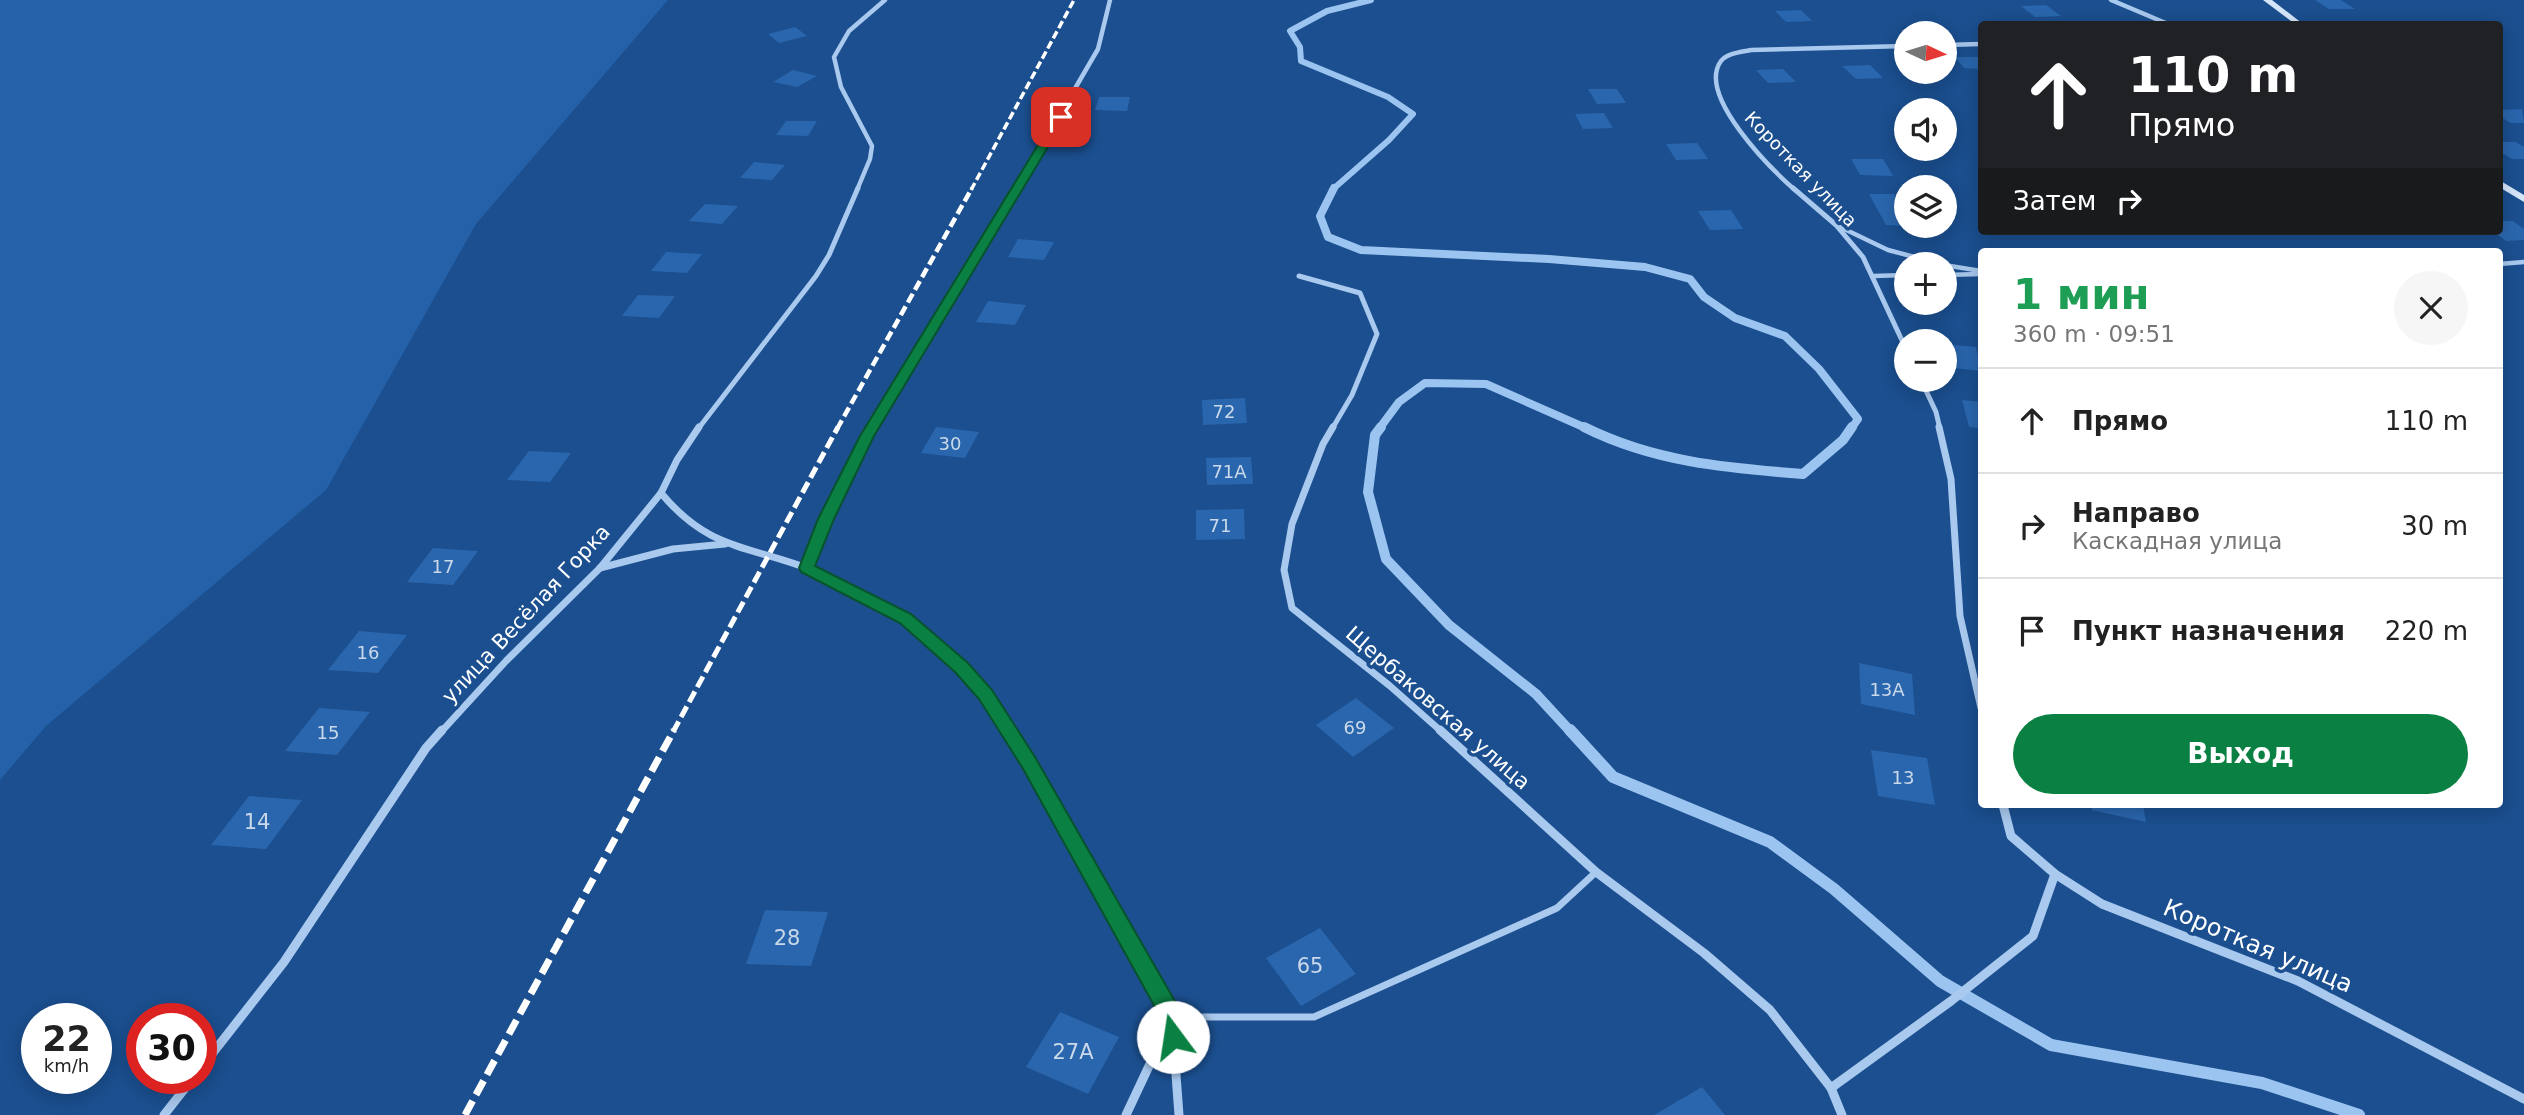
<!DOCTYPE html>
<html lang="ru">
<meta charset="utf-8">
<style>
body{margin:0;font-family:"DejaVu Sans",sans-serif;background:#f6f6f6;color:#222;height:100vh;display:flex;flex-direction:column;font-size:26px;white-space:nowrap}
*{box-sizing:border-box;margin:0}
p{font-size:23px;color:#767676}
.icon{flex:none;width:38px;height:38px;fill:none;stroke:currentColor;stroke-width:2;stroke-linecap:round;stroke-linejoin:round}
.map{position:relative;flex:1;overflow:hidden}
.drawer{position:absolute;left:1978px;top:248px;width:525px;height:560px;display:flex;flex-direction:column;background:#fff;border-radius:7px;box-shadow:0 4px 18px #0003}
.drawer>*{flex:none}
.banner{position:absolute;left:1978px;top:21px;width:525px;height:214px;border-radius:7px;box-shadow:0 4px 18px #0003;background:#202124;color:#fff;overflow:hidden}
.needle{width:46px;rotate:94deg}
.controls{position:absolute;left:1894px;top:21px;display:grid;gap:14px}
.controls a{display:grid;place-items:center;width:63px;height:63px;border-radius:50%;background:#fff;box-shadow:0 4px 18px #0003;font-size:35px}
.speed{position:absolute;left:21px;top:1003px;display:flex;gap:14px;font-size:35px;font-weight:700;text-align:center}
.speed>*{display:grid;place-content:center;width:91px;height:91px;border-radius:50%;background:#fff;box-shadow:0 4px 18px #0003;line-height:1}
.speed small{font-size:18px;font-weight:400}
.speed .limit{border:10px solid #d22;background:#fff;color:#111}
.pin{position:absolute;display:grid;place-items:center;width:60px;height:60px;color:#fff;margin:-30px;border-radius:14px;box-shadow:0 4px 10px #0006}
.me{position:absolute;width:77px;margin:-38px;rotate:346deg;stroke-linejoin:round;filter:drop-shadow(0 0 5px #0008)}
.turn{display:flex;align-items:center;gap:24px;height:147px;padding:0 35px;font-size:32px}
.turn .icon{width:91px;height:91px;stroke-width:2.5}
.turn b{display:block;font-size:49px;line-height:60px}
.then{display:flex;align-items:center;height:66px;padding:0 35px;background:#0003;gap:14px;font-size:26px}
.round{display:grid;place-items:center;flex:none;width:74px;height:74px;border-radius:37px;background:#f6f6f6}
.head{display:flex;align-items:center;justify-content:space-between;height:119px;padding:0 35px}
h1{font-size:42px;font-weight:700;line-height:52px;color:#1e9e55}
.button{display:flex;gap:14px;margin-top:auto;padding:14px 35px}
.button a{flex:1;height:80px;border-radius:42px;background:#0b8043;color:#fff;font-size:28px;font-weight:700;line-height:80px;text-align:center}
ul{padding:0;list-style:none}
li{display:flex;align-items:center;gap:21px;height:105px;padding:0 35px;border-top:2px solid #e0e0e0}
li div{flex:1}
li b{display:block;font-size:26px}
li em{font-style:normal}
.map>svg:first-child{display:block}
</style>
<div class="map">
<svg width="2524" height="1115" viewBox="0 0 2524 1115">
<rect width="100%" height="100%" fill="#1b4f8f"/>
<polygon fill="#2461a8" points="0,0 668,0 476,224 326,490 46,726 0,780"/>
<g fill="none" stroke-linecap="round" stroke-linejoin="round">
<polyline stroke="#9cc4f0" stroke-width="6" points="1332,190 1389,140 1413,114 1388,97 1301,61 1300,47 1290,31 1327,11 1371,0"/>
<g stroke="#9cc4f0" stroke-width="8">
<polyline points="1334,188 1320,216 1328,237 1361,250 1549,259 1645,267 1690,279 1704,297 1735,318 1785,336 1819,369 1858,419 1851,429"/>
<polyline points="1379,429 1399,402 1425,383 1486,384 1588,429"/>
</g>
<g stroke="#9cc4f0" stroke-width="10">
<polyline points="1381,427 1375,435 1368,492 1386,559 1449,625 1536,694 1571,732"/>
<path d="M1584,427C1654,462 1726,468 1803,474L1843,440L1852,427"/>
</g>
<polyline stroke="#9cc4f0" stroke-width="12" points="1570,730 1613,777 1770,842 1834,889 1940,981 2051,1045 2262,1083 2359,1115"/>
</g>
<g fill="#2a66ad">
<polygon points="2315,0 2341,0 2355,9 2329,9"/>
<polygon points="2046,5 2061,16 2035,17 2021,6"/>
<polygon points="1801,10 1812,21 1786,22 1775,11"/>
<polygon points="795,27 807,36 779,43 768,34"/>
<polygon points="1955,57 1981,57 1981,69 1964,68"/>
<polygon points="1870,65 1883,78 1856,79 1842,66"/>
<polygon points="1783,69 1796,82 1768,83 1756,70"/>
<polygon points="793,70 817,76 797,87 773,82"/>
<polygon points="1588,89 1617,89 1626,103 1597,104"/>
<polygon points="1099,97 1130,97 1127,111 1095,110"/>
<polygon points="2522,109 2524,123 2511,123 2499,116 2499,110"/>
<polygon points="1604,113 1613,128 1583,129 1575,114"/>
<polygon points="786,121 817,121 808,136 776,135"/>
<polygon points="2499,142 2516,142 2524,147 2524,159 2512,159 2499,151"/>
<polygon points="1697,143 1708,159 1676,160 1666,144"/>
<polygon points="1851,159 1883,159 1893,176 1860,175"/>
<polygon points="754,162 785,165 772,180 740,178"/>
<polygon points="1869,194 1894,194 1906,214 1906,226 1886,225"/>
<polygon points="705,204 738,206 722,224 689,221"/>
<polygon points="1731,210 1743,229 1710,230 1698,211"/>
<polygon points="2499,221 2513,221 2524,229 2524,240 2506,241 2493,231 2499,231"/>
<polygon points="1018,239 1054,242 1044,260 1008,257"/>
<polygon points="666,252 702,254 687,273 651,271"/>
<polygon points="638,295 675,296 659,318 622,316"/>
<polygon points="988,301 1026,305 1015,325 976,322"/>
<polygon points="1944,344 1976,347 1981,371 1944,367"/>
<polygon points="1245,398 1247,423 1203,425 1202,400"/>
<polygon points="1962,400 1981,402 1981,428 1969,427"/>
<polygon points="936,427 979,432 965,458 921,453"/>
<polygon points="529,451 571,453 550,482 507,480"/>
<polygon points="1251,457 1253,484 1207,485 1206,458"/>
<polygon points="1244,509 1245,539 1196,540 1196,510"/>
<polygon points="433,548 478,551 453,585 407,582"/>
<polygon points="359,631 407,635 378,673 328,670"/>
<polygon points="1859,663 1912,674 1915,715 1861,704"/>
<polygon points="1356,698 1394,728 1353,757 1316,725"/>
<polygon points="319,708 370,712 337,755 285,751"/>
<polygon points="1871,750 1927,758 1935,805 1878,796"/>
<polygon points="249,796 302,800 266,849 211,845"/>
<polygon points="2091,805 2143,805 2146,822 2092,810"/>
<polygon points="765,910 828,912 811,966 746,964"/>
<polygon points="1320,928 1356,974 1301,1006 1266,958"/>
<polygon points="1060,1012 1119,1037 1088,1094 1026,1067"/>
<polygon points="1702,1087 1725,1115 1654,1115"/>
</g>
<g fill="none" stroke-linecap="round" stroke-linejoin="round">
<g stroke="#a9c9ee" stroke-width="4.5">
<polyline points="1836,225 1888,250 1941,264"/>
<polyline points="2499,264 2524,262"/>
<polyline points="1944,265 1981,271"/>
<polyline points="1944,275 1981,274"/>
<polyline points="1873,276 1906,275"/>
</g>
<polyline stroke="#a9c9ee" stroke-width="7" points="1172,1017 1314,1017 1557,908 1596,872"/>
<g stroke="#a9c9ee" stroke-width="4.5">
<polyline points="2111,0 2168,24"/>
<polyline points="1944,45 1981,44"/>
<polyline points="857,190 870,159 872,146 841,87 834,57 849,31 885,0"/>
<polyline points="1016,190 1098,49 1110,0"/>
<path d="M1795,190C1771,169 1696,95 1721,61C1727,53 1741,52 1751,50L1906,46"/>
</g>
<g stroke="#a9c9ee" stroke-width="5">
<polyline points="1793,188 1836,225 1863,257 1906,349"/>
<polyline points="1299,276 1360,293 1377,334 1352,395 1332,429"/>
<polyline points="1921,380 1936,412 1940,429"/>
<polyline points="698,429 816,276 829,255 858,188"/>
<polyline points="872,429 937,316 1017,188"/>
</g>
<g stroke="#a9c9ee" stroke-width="7">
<polyline points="1333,427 1323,444 1292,524 1284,570 1292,608 1390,686 1442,732"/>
<polyline points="1939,427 1951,479 1960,616 1981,708"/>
<path d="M661,493C710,552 750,545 815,571C898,604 960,658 1009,732"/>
<polyline points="600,568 673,549 725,544"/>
<polyline points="806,568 835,503 873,427"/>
<polyline points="441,732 506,661 600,568 661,493 677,460 699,427"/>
</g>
<g stroke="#a9c9ee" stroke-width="9">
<polyline points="1008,730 1172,1017 1126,1115"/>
<polyline points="1440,730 1596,872 1704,953 1770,1010 1831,1088 1842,1115"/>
<polyline points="2003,805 2011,836 2055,874 2102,904 2298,981 2524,1099"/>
<polyline points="1172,1021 1179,1115"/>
<polyline points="201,1068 284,962 426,748 442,730"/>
<polyline points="1831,1088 1951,1001 2033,936 2055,874"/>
<polyline points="164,1115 193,1078"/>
</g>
<g fill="#d6e6fa" fill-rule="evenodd">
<polygon points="2263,0 2272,0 2303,24 2295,24"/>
<polygon points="2499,180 2524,195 2524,202 2499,187"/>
</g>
<polyline stroke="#fff" stroke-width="3.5" stroke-dasharray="8 3.5" stroke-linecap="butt" points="971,190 1074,0"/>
<polyline stroke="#fff" stroke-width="4.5" stroke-dasharray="10 4.5" stroke-linecap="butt" points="837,429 972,188"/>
<polyline stroke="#fff" stroke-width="5" stroke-dasharray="12 5" stroke-linecap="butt" points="673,732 838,427"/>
<polyline stroke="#fff" stroke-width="7" stroke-dasharray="16 7" stroke-linecap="butt" points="465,1115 674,730"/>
</g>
<path fill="#0b8043" stroke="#07532c" stroke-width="2" d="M1061,114L1066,117L874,436L834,519L815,566L911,614L968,663L992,690L1035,757L1180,1010C1184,1020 1185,1033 1180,1044L1173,1047L1165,1044L1162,1037L1161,1018L1022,767L979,699L955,672L900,623L801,572L799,568L818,519L860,436L1055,117Z"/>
<g text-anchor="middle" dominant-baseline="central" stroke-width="7" stroke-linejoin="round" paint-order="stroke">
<g font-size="18" fill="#fff" stroke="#1b4f8f">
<text transform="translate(1801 169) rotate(46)">Короткая улица</text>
</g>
<g font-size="18" fill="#cad9ea">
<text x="1224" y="411">72</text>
<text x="950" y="443">30</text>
<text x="1229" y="471">71А</text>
<text x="1220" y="525">71</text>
<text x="443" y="566">17</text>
<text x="368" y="652">16</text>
<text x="1887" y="689">13А</text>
<text x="1355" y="727">69</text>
<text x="328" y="732">15</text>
<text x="1903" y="777">13</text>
</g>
<g font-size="21" fill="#fff" stroke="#1b4f8f">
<text transform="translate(526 614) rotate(-47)">улица Весёлая Горка</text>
<text transform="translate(1438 708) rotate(41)">Щербаковская улица</text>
</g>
<g font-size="21" fill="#cad9ea">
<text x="257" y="822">14</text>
<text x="787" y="938">28</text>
<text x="1310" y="966">65</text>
<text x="1073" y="1052">27А</text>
</g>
<g font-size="24" fill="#fff" stroke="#1b4f8f">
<text transform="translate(2258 946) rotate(23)">Короткая улица</text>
</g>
</g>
</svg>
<div class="controls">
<a><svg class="needle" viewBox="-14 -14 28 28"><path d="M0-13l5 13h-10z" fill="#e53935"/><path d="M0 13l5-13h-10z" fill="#767676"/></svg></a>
<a><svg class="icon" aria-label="sound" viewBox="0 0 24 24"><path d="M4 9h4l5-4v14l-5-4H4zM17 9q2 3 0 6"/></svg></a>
<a><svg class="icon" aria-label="layers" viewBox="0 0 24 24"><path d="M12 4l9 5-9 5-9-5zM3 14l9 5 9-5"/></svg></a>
<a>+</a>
<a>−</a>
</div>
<div class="speed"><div>22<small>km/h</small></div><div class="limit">30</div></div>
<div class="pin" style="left:1061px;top:117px;background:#d93025"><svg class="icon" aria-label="arrive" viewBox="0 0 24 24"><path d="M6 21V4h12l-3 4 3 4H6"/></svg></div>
<svg class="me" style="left:1173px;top:1037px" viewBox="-20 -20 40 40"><circle r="19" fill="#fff"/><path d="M0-13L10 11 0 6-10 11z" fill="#0b8043"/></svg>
<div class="banner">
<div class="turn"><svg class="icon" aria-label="ahead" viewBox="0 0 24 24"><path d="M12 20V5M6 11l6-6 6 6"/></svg><div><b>110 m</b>Прямо</div></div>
<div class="then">Затем<svg class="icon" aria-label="right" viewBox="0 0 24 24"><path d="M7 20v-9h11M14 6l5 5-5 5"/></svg></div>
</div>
<section class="drawer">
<div class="head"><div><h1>1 мин</h1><p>360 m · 09:51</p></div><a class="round"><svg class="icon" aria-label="close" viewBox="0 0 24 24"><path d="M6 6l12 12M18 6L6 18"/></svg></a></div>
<ul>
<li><svg class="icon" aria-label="ahead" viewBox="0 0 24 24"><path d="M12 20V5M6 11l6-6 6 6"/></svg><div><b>Прямо</b></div><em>110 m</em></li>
<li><svg class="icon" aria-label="right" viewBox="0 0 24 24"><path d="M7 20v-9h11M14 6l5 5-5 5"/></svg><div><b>Направо</b><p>Каскадная улица</p></div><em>30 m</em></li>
<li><svg class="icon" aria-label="arrive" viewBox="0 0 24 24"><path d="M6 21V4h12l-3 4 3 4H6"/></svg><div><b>Пункт назначения</b></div><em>220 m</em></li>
</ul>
<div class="button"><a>Выход</a></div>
</section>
</div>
